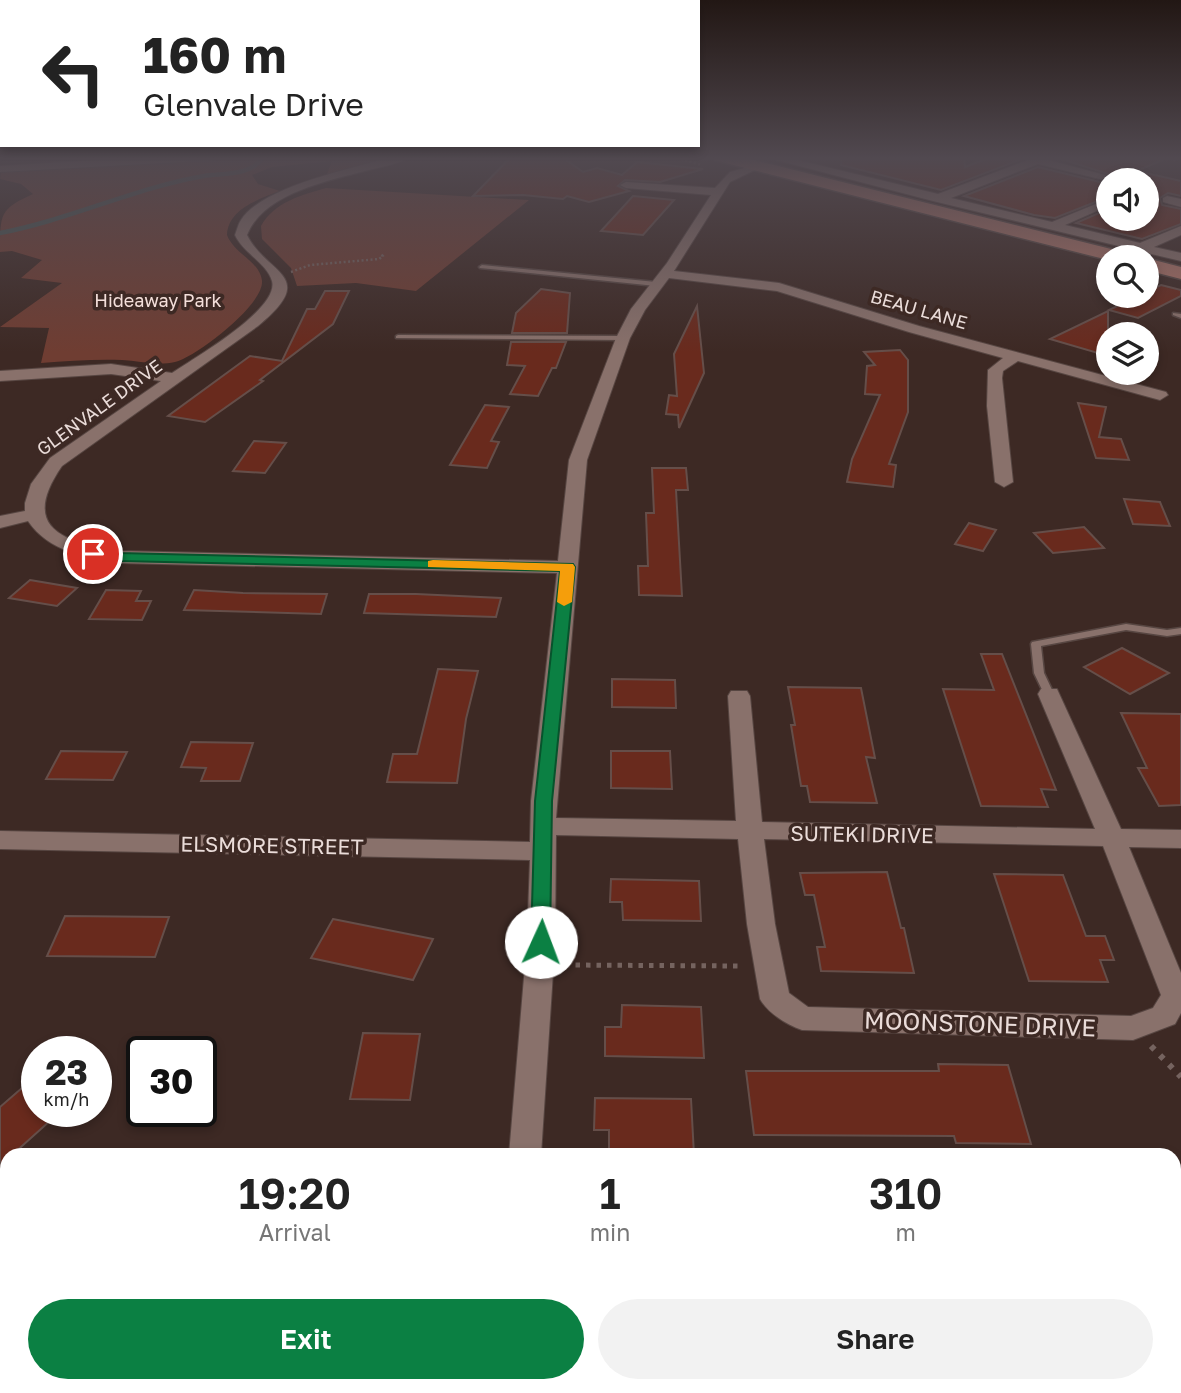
<!DOCTYPE html>
<style>
body{margin:0;font-family:"Golos Text",sans-serif;background:#f2f2f2;color:#222;height:100vh;display:flex;flex-direction:column;font-size:26px;white-space:nowrap}
*{box-sizing:border-box;margin:0}
p{font-size:23px;color:#767676}
.icon{flex:none;width:38px;height:38px;fill:none;stroke:currentColor;stroke-width:2;stroke-linecap:round;stroke-linejoin:round}
.map{position:relative;flex:1;overflow:hidden}
.side{position:absolute;left:0px;top:1148px;width:1181px;height:245px;display:flex;flex-direction:column;background:#fff;border-radius:21px 21px 0 0;box-shadow:0 4px 10px #0003}
.side>*{flex:none}
.guide{position:absolute;left:0px;top:0px;width:700px;height:147px;box-shadow:0 4px 10px #0003;background:#fff;color:#222;overflow:hidden}
.controls{position:absolute;left:1096px;top:168px;display:grid;gap:14px}
.controls a{display:grid;place-items:center;width:63px;height:63px;border-radius:50%;background:#fff;box-shadow:0 4px 10px #0003;font-size:35px}
.speed{position:absolute;left:21px;top:1036px;display:flex;gap:14px;font-size:35px;font-weight:700;text-align:center}
.speed>*{display:grid;place-content:center;width:91px;height:91px;border-radius:50%;background:#fff;box-shadow:0 4px 10px #0003;line-height:1}
.speed small{font-size:18px;font-weight:400}
.speed .limit{border:4px solid #111;border-radius:10px;background:#fff;color:#111}
.pin{position:absolute;display:grid;place-items:center;width:60px;height:60px;color:#fff;margin:-30px;border:4px solid #fff;border-radius:50%;box-shadow:0 2px 7px #0007}
.me{position:absolute;width:77px;margin:-38px;rotate:2deg;stroke-linejoin:round;filter:drop-shadow(0 0 5px #0008)}
.turn{display:flex;align-items:center;gap:24px;height:147px;padding:0 28px;font-size:32px}
.turn .icon{width:91px;height:91px;stroke-width:2.5}
.turn b{display:block;font-size:49px;line-height:60px}
.eta{display:flex;justify-content:space-evenly;align-items:center;height:119px;text-align:center}
.eta b{font-size:42px;font-weight:600;line-height:49px}
.cta{display:flex;gap:14px;margin-top:auto;padding:14px 28px}
.cta a{flex:1;height:80px;border-radius:42px;background:#0b8043;color:#fff;font-size:28px;font-weight:600;line-height:80px;text-align:center}
.cta a+a{background:#f2f2f2;color:#222}
.map>svg:first-child{display:block}
</style>
<div class="map">
<svg width="1181" height="1393" viewBox="0 0 1181 1393">
<rect width="100%" height="100%" fill="#3d2924"/>
<g fill="#6f3d32">
<path d="M242,157H391L339,174H327L332,161L272,167L252,175L258,184L280,191C259,199 228,209 227,235C234,254 260,261 262,281C264,305 196,357 175,362C157,366 139,361 122,360C95,359 68,361 41,363L49,328L0,327L62,283L21,278L42,260L12,251L0,252C0,213 0,209 33,194L21,184L0,179L1,170Z"/>
<path d="M326,188L529,200L416,291L356,283L297,286L291,268L262,239L261,226C274,202 302,195 326,188Z"/>
</g>
<g fill="none" stroke-linecap="round" stroke-linejoin="round">
<path stroke="#465653" stroke-width="4.5" d="M0,233C69,220 134,188 204,176C223,173 251,176 263,157"/>
</g>
<g fill="#692a1d" stroke="#654e49" stroke-width="2">
<polygon points="511,157 562,157 583,172 597,168 622,175 637,162 703,169 660,182 625,180 618,186 629,191 589,202 567,196 563,199 523,195 473,196"/>
<polygon points="842,157 964,157 965,167 991,157 1027,157 941,190 841,165"/>
<polygon points="1055,157 1169,157 1137,171 1181,181 1181,196 1168,193 1160,198 1162,205 1181,209 1181,224 1142,239 1076,223 1108,209 1108,219 1146,219 1146,180 1127,180"/>
<polygon points="1038,167 1108,184 1108,197 1055,218 1034,215 964,196"/>
<polygon points="633,196 674,200 643,235 601,231"/>
<polygon points="1161,285 1181,290 1181,296 1138,318 1109,310 1138,296 1146,296 1146,292"/>
<polygon points="541,289 570,293 567,333 512,333 516,313"/>
<polygon points="325,291 349,291 333,324 260,380 263,381 205,422 168,416 250,356 282,361 307,309 315,309"/>
<polygon points="697,306 704,373 679,428 678,415 666,414 669,395 677,396 674,354"/>
<polygon points="1108,311 1108,356 1050,339"/>
<polygon points="511,342 566,342 556,368 552,368 538,396 510,394 525,366 507,365"/>
<polygon points="900,350 908,360 908,412 889,464 896,465 893,487 847,482 852,459 880,395 865,394 867,366 875,365 864,352"/>
<polygon points="1078,403 1106,407 1099,437 1121,439 1129,460 1096,458"/>
<polygon points="485,405 509,407 491,441 499,442 487,468 450,465"/>
<polygon points="254,441 286,443 265,473 233,471"/>
<polygon points="652,468 686,468 688,490 676,490 682,596 639,595 638,566 648,566 646,513 654,513"/>
<polygon points="1124,499 1160,502 1170,526 1133,524"/>
<polygon points="969,523 996,530 983,551 955,544"/>
<polygon points="1084,527 1104,548 1053,553 1034,533"/>
<polygon points="30,580 77,588 57,606 9,598"/>
<polygon points="106,590 141,591 136,601 151,601 142,620 89,619"/>
<polygon points="194,590 243,593 327,594 321,614 184,610"/>
<polygon points="369,594 416,594 501,598 496,617 364,613"/>
<polygon points="1122,648 1169,673 1130,694 1084,667"/>
<polygon points="981,654 1002,654 1056,790 1041,789 1048,807 981,806 943,689 994,690"/>
<polygon points="438,669 478,671 466,719 457,783 387,782 393,754 417,754"/>
<polygon points="612,679 675,680 676,708 612,707"/>
<polygon points="788,687 861,688 875,758 866,757 877,803 810,802 807,786 801,786 791,725 795,725"/>
<polygon points="1121,713 1181,714 1181,805 1159,806 1138,768 1147,768"/>
<polygon points="191,742 253,743 240,781 201,781 206,768 181,767"/>
<polygon points="61,751 127,752 113,780 46,779"/>
<polygon points="611,751 670,751 672,789 611,788"/>
<polygon points="887,872 901,928 904,928 914,973 821,971 817,947 825,947 814,895 805,895 800,873"/>
<polygon points="994,874 1063,875 1086,936 1105,936 1114,960 1100,960 1108,982 1029,981"/>
<polygon points="611,879 699,881 701,921 623,920 622,902 610,902"/>
<polygon points="65,916 169,917 155,957 47,956"/>
<polygon points="333,919 433,939 413,980 311,958"/>
<polygon points="622,1005 701,1007 704,1058 605,1056 605,1027 621,1027"/>
<polygon points="363,1033 420,1034 410,1100 350,1099"/>
<polygon points="938,1064 1008,1065 1031,1144 956,1143 954,1136 754,1135 746,1071 939,1071"/>
<polygon points="37,1075 37,1111 61,1111 12,1155 7,1155 7,1160 0,1166 0,1107"/>
<polygon points="595,1098 691,1099 694,1155 609,1155 609,1130 594,1130"/>
</g>
<g fill="none" stroke-linecap="round" stroke-linejoin="round">
<defs>
<g id="lane">
<polygon points="482,265 656,282 659,284 656,286 480,268 479,267"/>
<polygon points="1173,313 1181,314 1181,318 1173,315"/>
<polygon points="398,335 623,336 626,338 623,340 396,338 396,336"/>
<polygon points="1126,624 1167,630 1181,628 1181,634 1167,636 1126,630 1041,646 1044,673 1054,694 1049,697 1045,696 1034,673 1031,644 1032,642"/>
</g>
<g id="street">
<polygon points="151,157 222,157 217,160 0,172 0,166"/>
<path d="M391,157H409C399,164 385,166 373,169C332,180 264,192 247,235C267,275 320,275 258,326L62,466C19,528 63,542 119,551L558,561L569,460L616,338L631,309L667,263L711,195L626,188L620,185L626,182L715,188L730,172L759,164V168L730,182L674,271L779,283L919,326L1166,392L1168,395L1160,400L1018,361L1003,371L1002,378L1013,482L1004,487L995,482L987,406L988,370L1003,358L909,332L777,291L669,278L645,310L630,338L587,460L556,818L736,821L728,696L731,691H747L750,696L762,822L1095,829L1038,694L1041,689H1057L1121,829L1181,830V848L1129,847L1181,973V1013L1175,1024L1133,1040L802,1030C787,1025 768,1013 760,999L747,924L738,839L556,835L555,942L541,1155H509L527,942L530,860L0,849V831L530,842L531,801L557,573L119,563C85,557 49,552 28,521L0,528V516L25,511V503L31,484L50,458L161,381L111,374L0,381V371L111,364L172,373C194,358 280,309 272,281C267,263 243,253 235,235C237,230 238,224 241,220C261,187 354,168 391,157ZM764,839L1103,846L1161,995L1153,1008L1131,1016L808,1007L789,993L775,924Z"/>
<polygon points="765,157 785,157 938,194 1036,157 1052,157 1048,160 1124,180 1108,181 1038,164 951,198 1052,222 1108,199 1108,206 1065,225 1140,243 1181,226 1181,235 1154,247 1181,253 1181,261 1143,252 1131,253 1131,249 933,201"/>
<polygon points="1167,196 1181,199 1181,207 1163,202 1163,198"/>
<polygon points="476,1386 514,1386 513,1393 475,1393"/>
<polygon points="641,1386 681,1386 678,1393 638,1393"/>
</g>
<g id="primary">
<polygon points="712,157 742,157 1127,253 1130,257 1108,257 1108,260 714,160"/>
<polygon points="1146,258 1181,267 1181,279 1146,270"/>
</g>
</defs>
<use href="#lane" stroke="#574642" stroke-width="3"/>
<use href="#street" stroke="#574642" stroke-width="2"/>
<use href="#primary" stroke="#574642" stroke-width="3"/>
<g stroke="#75635f" stroke-width="2.5" stroke-dasharray="2 2.5" stroke-linecap="butt">
<polyline points="672,157 702,165"/>
<polyline points="1173,160 1178,158"/>
<polyline points="291,272 310,265 379,259 383,256 380,254"/>
</g>
<polyline stroke="#75635f" stroke-width="5" stroke-dasharray="4.5 6" stroke-linecap="butt" points="565,965 742,966"/>
<g stroke="#75635f" stroke-width="6" stroke-dasharray="5 8" stroke-linecap="butt">
<polyline points="1151,1046 1181,1077"/>
<polyline points="1174,1169 1181,1165"/>
<polyline points="1174,1208 1181,1216"/>
<polyline points="541,1386 541,1393"/>
</g>
<use href="#lane" fill="#89716b" fill-rule="evenodd"/>
<use href="#street" fill="#89716b" fill-rule="evenodd"/>
<use href="#primary" fill="#ac7367" fill-rule="evenodd"/>
</g>
<linearGradient id="sky" x2="0" y2="1"><stop stop-color="#221714"/><stop offset="0.45" stop-color="#514950"/><stop offset="1" stop-color="#514950" stop-opacity="0"/></linearGradient>
<rect width="1181" height="352" fill="url(#sky)"/>
<polygon fill="#0b8043" stroke="#07532c" stroke-width="2" points="93,550 119,553 573,564 575,567 552,801 550,942 548,947 541,950 534,947 531,942 535,801 560,571 119,561 88,557 88,551"/>
<polygon fill="#f59e0b" points="433,560 573,564 575,567 572,602 564,606 557,602 560,571 428,567 428,561"/>
<g text-anchor="middle" dominant-baseline="central" stroke-width="7" stroke-linejoin="round" paint-order="stroke">
<g font-size="18" fill="#f4dfda" stroke="#3d2924">
<text x="158" y="300">Hideaway Park</text>
</g>
<g font-size="18" fill="#eadcd9" stroke="#3d2924">
<text transform="translate(919 309) rotate(16)">BEAU LANE</text>
<text transform="translate(99 407) rotate(-36)">GLENVALE DRIVE</text>
</g>
<g font-size="21" fill="#eadcd9" stroke="#3d2924">
<text transform="translate(862 834) rotate(1)">SUTEKI DRIVE</text>
<text transform="translate(272 845) rotate(1)">ELSMORE STREET</text>
</g>
<g font-size="24" fill="#eadcd9" stroke="#3d2924">
<text transform="translate(980 1023) rotate(2)">MOONSTONE DRIVE</text>
</g>
</g>
</svg>
<div class="controls">
<a><svg class="icon" aria-label="sound" viewBox="0 0 24 24"><path d="M4 9h4l5-4v14l-5-4H4zM17 9q2 3 0 6"/></svg></a>
<a><svg class="icon" aria-label="search" viewBox="0 0 24 24"><circle cx="10" cy="10" r="6"/><path d="M15 15l6 6"/></svg></a>
<a><svg class="icon" aria-label="layers" viewBox="0 0 24 24"><path d="M12 4l9 5-9 5-9-5zM3 14l9 5 9-5"/></svg></a>
</div>
<div class="speed"><div>23<small>km/h</small></div><div class="limit">30</div></div>
<div class="pin" style="left:93px;top:554px;background:#d93025"><svg class="icon" aria-label="arrive" viewBox="0 0 24 24"><path d="M6 21V4h12l-3 4 3 4H6"/></svg></div>
<svg class="me" style="left:541px;top:942px" viewBox="-20 -20 40 40"><circle r="19" fill="#fff"/><path d="M0-13L10 11 0 6-10 11z" fill="#0b8043"/></svg>
<div class="guide">
<div class="turn"><svg class="icon" aria-label="left" viewBox="0 0 24 24"><path d="M17 20v-9H6M10 6l-5 5 5 5"/></svg><div><b>160 m</b>Glenvale Drive</div></div>
</div>
<section class="side">
<div class="eta">
<div><b>19:20</b><p>Arrival</p></div>
<div><b>1</b><p>min</p></div>
<div><b>310</b><p>m</p></div>
</div>
<div class="cta"><a>Exit</a><a>Share</a></div>
</section>
</div>
